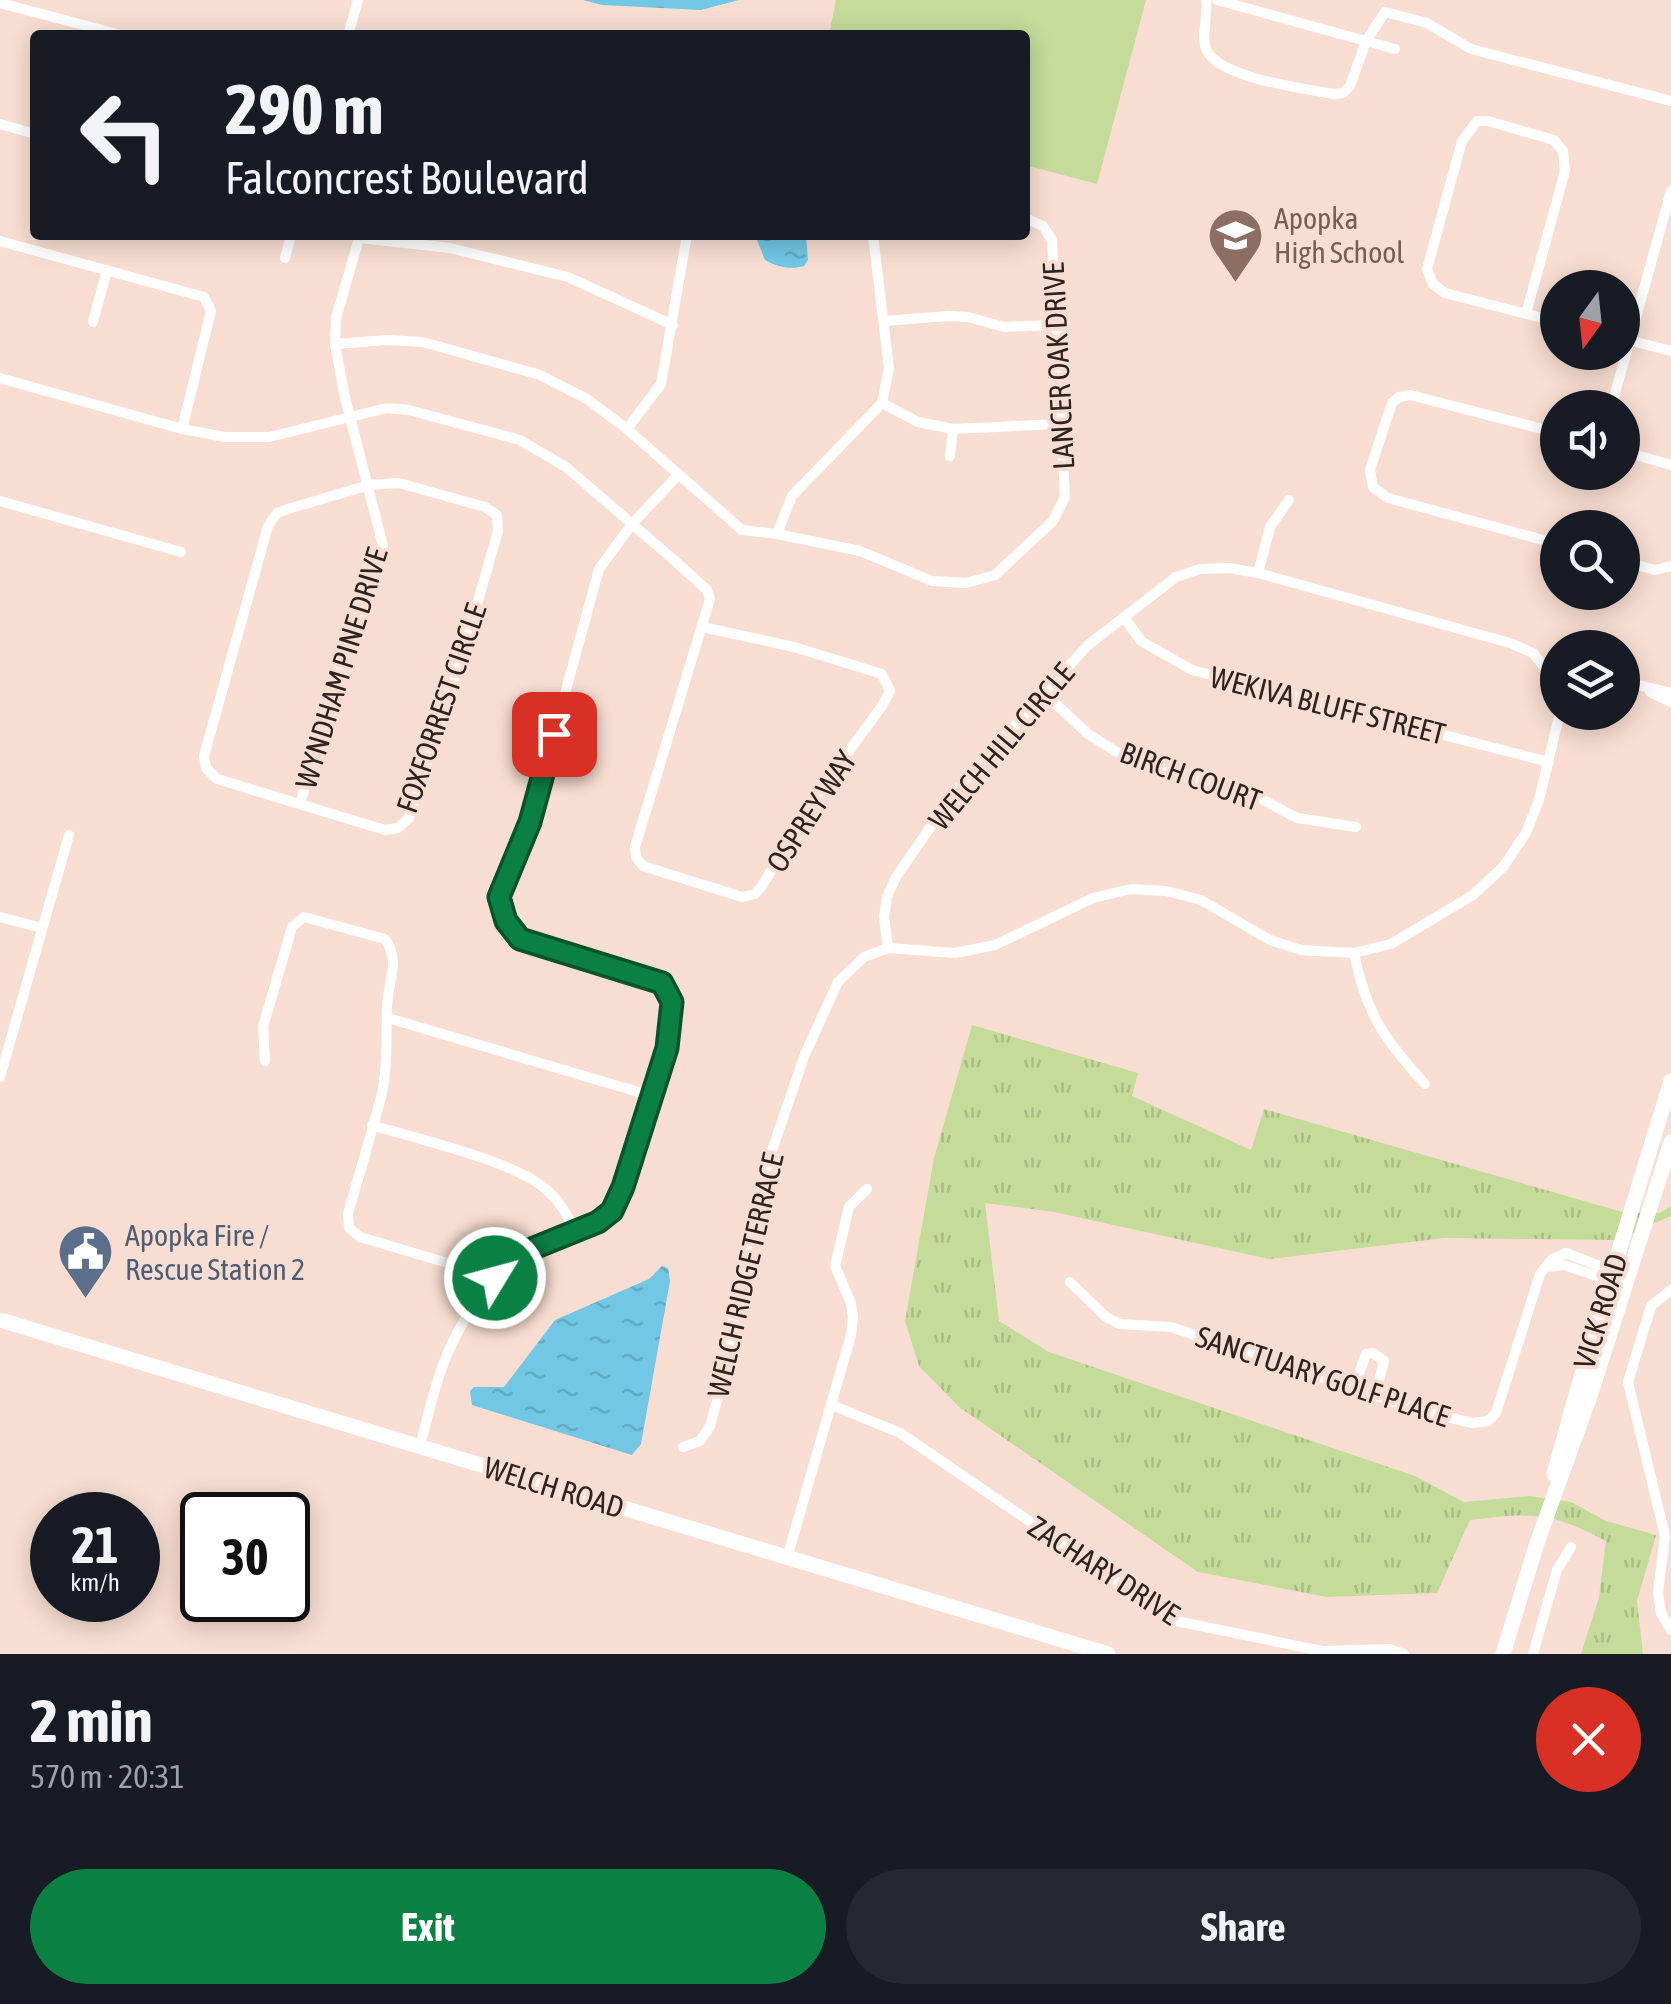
<!DOCTYPE html>
<meta charset="utf-8">
<style>
body{margin:0;font-family:"Asap Condensed",sans-serif;background:#242831;color:#f1f3f6;height:100vh;display:flex;flex-direction:column;font-size:38px;white-space:nowrap}
*{box-sizing:border-box;margin:0}
p{font-size:32px;color:#9ea1a6}
.icon{flex:none;width:55px;height:55px;fill:none;stroke:currentColor;stroke-width:2;stroke-linecap:round;stroke-linejoin:round}
.map{position:relative;height:1654px;overflow:hidden}
.side{display:flex;flex-direction:column;background:#171b24;flex:1}
.side>*{flex:none}
.hud{position:absolute;left:30px;top:30px;width:1000px;height:210px;border-radius:10px;box-shadow:0 5px 25px #0003;background:#171b24;color:#f1f3f6;overflow:hidden}
.needle{width:65px;rotate:195deg}
.controls{position:absolute;left:1540px;top:270px;display:grid;gap:20px}
.controls a{display:grid;place-items:center;width:100px;height:100px;border-radius:50%;background:#171b24;box-shadow:0 5px 25px #0003;font-size:50px}
.speed{position:absolute;left:30px;top:1492px;display:flex;gap:20px;font-size:50px;font-weight:700;text-align:center}
.speed>*{display:grid;place-content:center;width:130px;height:130px;border-radius:50%;background:#171b24;box-shadow:0 5px 25px #0003;line-height:1}
.speed small{font-size:25px;font-weight:400}
.speed .limit{border:5px solid #111;border-radius:15px;background:#fff;color:#111}
.pin{position:absolute;display:grid;place-items:center;width:85px;height:85px;color:#fff;margin:-42px;border-radius:20px;box-shadow:0 5px 15px #0006}
.me{position:absolute;width:110px;margin:-55px;rotate:53deg;stroke-linejoin:round;filter:drop-shadow(0 0 8px #0008)}
.turn{display:flex;align-items:center;gap:35px;height:210px;padding:0 30px;font-size:45px}
.turn .icon{width:130px;height:130px;stroke-width:2.5}
.turn b{display:block;font-size:70px;line-height:85px}
.round{display:grid;place-items:center;flex:none;width:105px;height:105px;border-radius:52px;background:#242831}
.summary{display:flex;align-items:center;justify-content:space-between;height:170px;padding:0 30px}
h1{font-size:60px;font-weight:700;line-height:75px}
.cta{display:flex;gap:20px;margin-top:auto;padding:20px 30px}
.cta a{flex:1;height:115px;border-radius:60px;background:#0b8043;color:#fff;font-size:40px;font-weight:700;line-height:115px;text-align:center}
.cta a+a{background:#242831;color:#f1f3f6}
.map>svg:first-child{display:block}
</style>
<div class="map">
<svg width="1671" height="1654" viewBox="0 0 1671 1654">
<defs>
<pattern id="grass-tufts" width="24" height="20" patternUnits="userSpaceOnUse" patternTransform="scale(2.5)"><rect width="24" height="20" fill="#c4db9a"/><path d="M3 7l-1-3M5 7V3M7 7l1-3M15 17l-1-3M17 17v-4M19 17l1-3" fill="none" stroke="#a9bc84"/></pattern>
<pattern id="water-ripples" width="26" height="14" patternUnits="userSpaceOnUse" patternTransform="scale(2.5)"><rect width="26" height="14" fill="#71c7e4"/><path d="M2 4q2-2 4 0t4 0M15 11q2-2 4 0t4 0" fill="none" stroke="#62abc3"/></pattern>
</defs>
<rect width="100%" height="100%" fill="#f8ded2"/>
<path fill="url(#grass-tufts)" d="M972,1025L1138,1073L1132,1096L1251,1150L1264,1109L1626,1213H1660L1671,1206V1216L1618,1240L1444,1238L1269,1259L1054,1212L985,1203L999,1321L1049,1352L1415,1476L1464,1502L1530,1496L1571,1502L1606,1521L1656,1535L1637,1601L1643,1654H1581L1599,1597L1606,1541C1551,1512 1532,1512 1470,1520L1437,1593L1327,1597L1198,1572L959,1407L919,1366L905,1321L934,1158Z"/>
<polygon fill="#c4db9a" points="836,0 1146,0 1097,184 1025,165 1025,35 829,35"/>
<g fill="url(#water-ripples)">
<polygon points="583,0 739,0 701,10 602,5"/>
<path d="M755,235H806L808,260L804,266C790,270 777,267 765,260Z"/>
<polygon points="662,1266 668,1268 670,1281 641,1444 632,1455 472,1405 470,1391 474,1387 504,1387 555,1320 649,1279"/>
</g>
<g fill="none" stroke-linecap="round" stroke-linejoin="round">
<g stroke="#fff" stroke-width="10">
<path d="M1206,0C1208,15 1202,32 1205,46C1213,78 1304,88 1333,94L1343,93L1350,86L1366,41L1385,12L1427,23L1471,49L1671,101"/>
<polyline points="1217,0 1395,49"/>
<polyline points="0,3 121,35"/>
<polyline points="348,35 358,0"/>
<polyline points="0,124 35,134"/>
<polyline points="359,238 450,248 568,277 673,325"/>
<polyline points="0,241 204,297 211,311 182,429"/>
<polyline points="285,258 291,235"/>
<polyline points="1526,314 1565,171 1563,151 1554,140 1488,121 1477,121 1462,141 1427,269 1433,284 1445,293 1558,322"/>
<polyline points="885,321 948,316 968,317 1004,327 1055,325"/>
<polyline points="93,322 107,270"/>
<polyline points="1624,339 1671,351"/>
<polyline points="335,344 387,340 423,342 540,375 587,399 627,429 742,530 777,534 860,551 932,581 966,583 995,575 1053,521 1065,497 1052,240 1043,226 1025,218"/>
<polyline points="0,378 182,429 225,437 269,437 387,408 409,410 520,440 566,467 674,560 707,590 710,599 635,847 636,857 643,866 742,897 755,894 762,886 819,792 882,706 890,691 882,674 794,647 702,627"/>
<polyline points="882,403 918,422 953,429 1060,424"/>
<polyline points="1611,408 1671,191"/>
<polyline points="627,429 661,384 687,235"/>
<polyline points="1558,433 1410,395 1399,397 1392,403 1370,470 1373,487 1388,498 1558,544"/>
<polyline points="1622,451 1671,465"/>
<polyline points="950,456 953,429"/>
<polygon points="399,483 485,507 497,515 498,531 468,636 409,818 398,828 385,830 217,779 206,768 204,756 268,526 277,513 288,509 369,485"/>
<polyline points="0,501 181,552"/>
<polyline points="777,534 792,496 882,403 889,368 873,235"/>
<polyline points="1622,561 1655,570 1671,566"/>
<polyline points="1258,573 1270,527 1289,500"/>
<polyline points="1124,617 1141,641 1192,670 1549,762"/>
<polyline points="1622,681 1671,693"/>
<polyline points="1558,684 1533,653 1510,643 1258,573 1229,568 1200,569 1176,577 1088,645 956,790 896,877 887,897 884,917 888,948 955,953 995,945 1093,898 1131,889 1166,891 1201,900 1270,940 1301,950 1354,953 1391,944 1473,895 1503,867 1526,833 1539,800 1560,712"/>
<polyline points="1043,692 1088,734 1128,759 1168,773 1254,795 1297,818 1356,827"/>
<polyline points="1650,692 1671,702"/>
<polyline points="300,804 340,666 383,546 344,393 335,344 336,318 360,235"/>
<polyline points="0,917 42,928"/>
<path d="M1354,953C1367,1015 1383,1038 1425,1084"/>
<polyline points="388,1018 652,1096"/>
<path d="M265,1061L263,1027L292,927L304,917L385,939C401,961 388,982 387,1006C386,1035 388,1064 382,1093C372,1133 359,1174 348,1214L349,1228L360,1237L495,1277"/>
<polyline points="0,1077 69,835"/>
<path d="M372,1125C417,1139 516,1161 548,1191C560,1202 568,1215 574,1230"/>
<polyline points="1546,1267 1564,1265 1615,1282"/>
<polyline points="1070,1282 1106,1317 1120,1324 1171,1327 1424,1412 1473,1423 1488,1421 1496,1413 1540,1274 1552,1259 1566,1253 1618,1273"/>
<polyline points="1671,1290 1651,1306 1628,1382 1665,1536 1658,1592 1661,1613 1671,1630"/>
<polyline points="1354,1388 1366,1354 1373,1353 1384,1361 1375,1396"/>
<polyline points="832,1405 900,1433 1176,1621 1322,1651 1389,1649 1404,1654"/>
<path d="M420,1446C438,1377 445,1339 492,1281C513,1255 544,1241 575,1230C585,1226 595,1225 603,1218C627,1199 676,1036 671,1003C670,997 665,989 662,983L520,939L506,921L499,897L530,822L599,569L632,524L678,475"/>
<polyline points="683,1447 700,1441 710,1426 727,1364 744,1258 767,1165 805,1054 838,982 864,957 888,948"/>
<polyline points="787,1558 851,1335 853,1317 851,1303 835,1266 849,1207 867,1189"/>
<polyline points="1533,1654 1557,1570 1571,1547"/>
</g>
<g stroke="#fff" stroke-width="15">
<polyline points="0,1320 1108,1654"/>
<polyline points="1554,1474 1590,1345 1671,1081"/>
<polyline points="1503,1654 1537,1543 1590,1396 1671,1142"/>
</g>
</g>
<g fill="none" stroke-linecap="round" stroke-linejoin="round">
<defs>
<polyline id="route" points="495,1278 524,1252 598,1222 612,1211 623,1187 667,1048 672,1002 662,983 520,939 506,921 499,897 530,822 554,734"/>
</defs>
<use href="#route" stroke="#07532c" stroke-width="25"/>
<use href="#route" stroke="#0b8043" stroke-width="18"/>
</g>
<defs>
<symbol id="school-pin" viewBox="-11 -11 22 30"><path d="M0 17L-7.5 6A9.5 9.5 0 1 1 7.5 6Z" fill="#8d6e63" stroke="#f8ded2"/><path d="M0-5L7-2L0 1L-7-2ZM-4 1L0 2.5L4 1V4Q0 6-4 4Z" fill="#fff"/></symbol>
<symbol id="civic-pin" viewBox="-11 -11 22 30"><path d="M0 17L-7.5 6A9.5 9.5 0 1 1 7.5 6Z" fill="#5c6f8a" stroke="#f8ded2"/><path d="M-.6-6.5H3V-4.5H.6V-3L4-1V1h2V6H-6V1h2V-1L-.6-3ZM-1.2 2.5V6h2.4V2.5Z" fill="#fff"/></symbol>
</defs>
<g fill-rule="evenodd">
<use href="#school-pin" x="1204" y="204" width="63" height="86"/>
<use href="#civic-pin" x="54" y="1220" width="63" height="86"/>
</g>
<g text-anchor="middle" dominant-baseline="central" stroke-width="8" stroke-linejoin="round" paint-order="stroke">
<g font-size="30" fill="#785e54" stroke="#f8ded2" text-anchor="start">
<text x="1274" y="218">Apopka<tspan x="1274" dy="34">High School</tspan></text>
</g>
<g font-size="30" fill="#2d231f" stroke="#f8ded2">
<text transform="translate(1058 366) rotate(-93)">LANCER OAK DRIVE</text>
<text transform="translate(341 668) rotate(-73)">WYNDHAM PINE DRIVE</text>
<text transform="translate(1328 705) rotate(14)">WEKIVA BLUFF STREET</text>
<text transform="translate(441 708) rotate(-71)">FOXFORREST CIRCLE</text>
<text transform="translate(1001 746) rotate(-50)">WELCH HILL CIRCLE</text>
<text transform="translate(1191 776) rotate(20)">BIRCH COURT</text>
<text transform="translate(811 811) rotate(-57)">OSPREY WAY</text>
<text transform="translate(745 1275) rotate(-77)">WELCH RIDGE TERRACE</text>
<text transform="translate(1600 1311) rotate(-73)">VICK ROAD</text>
<text transform="translate(1323 1376) rotate(18)">SANCTUARY GOLF PLACE</text>
<text transform="translate(554 1487) rotate(17)">WELCH ROAD</text>
<text transform="translate(1104 1570) rotate(33)">ZACHARY DRIVE</text>
</g>
<g font-size="30" fill="#4e5e75" stroke="#f8ded2" text-anchor="start">
<text x="125" y="1235">Apopka Fire /<tspan x="125" dy="34">Rescue Station 2</tspan></text>
</g>
</g>
</svg>
<div class="controls">
<a><svg class="needle" viewBox="-14 -14 28 28"><path d="M0-13l5 13h-10z" fill="#e53935"/><path d="M0 13l5-13h-10z" fill="#9ea1a6"/></svg></a>
<a><svg class="icon" aria-label="sound" viewBox="0 0 24 24"><path d="M4 9h4l5-4v14l-5-4H4zM17 9q2 3 0 6"/></svg></a>
<a><svg class="icon" aria-label="search" viewBox="0 0 24 24"><circle cx="10" cy="10" r="6"/><path d="M15 15l6 6"/></svg></a>
<a><svg class="icon" aria-label="layers" viewBox="0 0 24 24"><path d="M12 4l9 5-9 5-9-5zM3 14l9 5 9-5"/></svg></a>
</div>
<div class="speed"><div>21<small>km/h</small></div><div class="limit">30</div></div>
<div class="pin" style="left:554px;top:734px;background:#d93025"><svg class="icon" aria-label="arrive" viewBox="0 0 24 24"><path d="M6 21V4h12l-3 4 3 4H6"/></svg></div>
<svg class="me" style="left:495px;top:1278px" viewBox="-20 -20 40 40"><circle r="17" fill="#0b8043" stroke="#fff" stroke-width="3"/><path d="M0-11L8 9 0 5-8 9z" fill="#fff"/></svg>
<div class="hud">
<div class="turn"><svg class="icon" aria-label="left" viewBox="0 0 24 24"><path d="M17 20v-9H6M10 6l-5 5 5 5"/></svg><div><b>290 m</b>Falconcrest Boulevard</div></div>
</div>
</div>
<section class="side">
<div class="summary"><div><h1>2 min</h1><p>570 m · 20:31</p></div><a class="round" style="background:#d93025;color:#fff"><svg class="icon" aria-label="close" viewBox="0 0 24 24"><path d="M6 6l12 12M18 6L6 18"/></svg></a></div>
<div class="cta"><a>Exit</a><a>Share</a></div>
</section>
